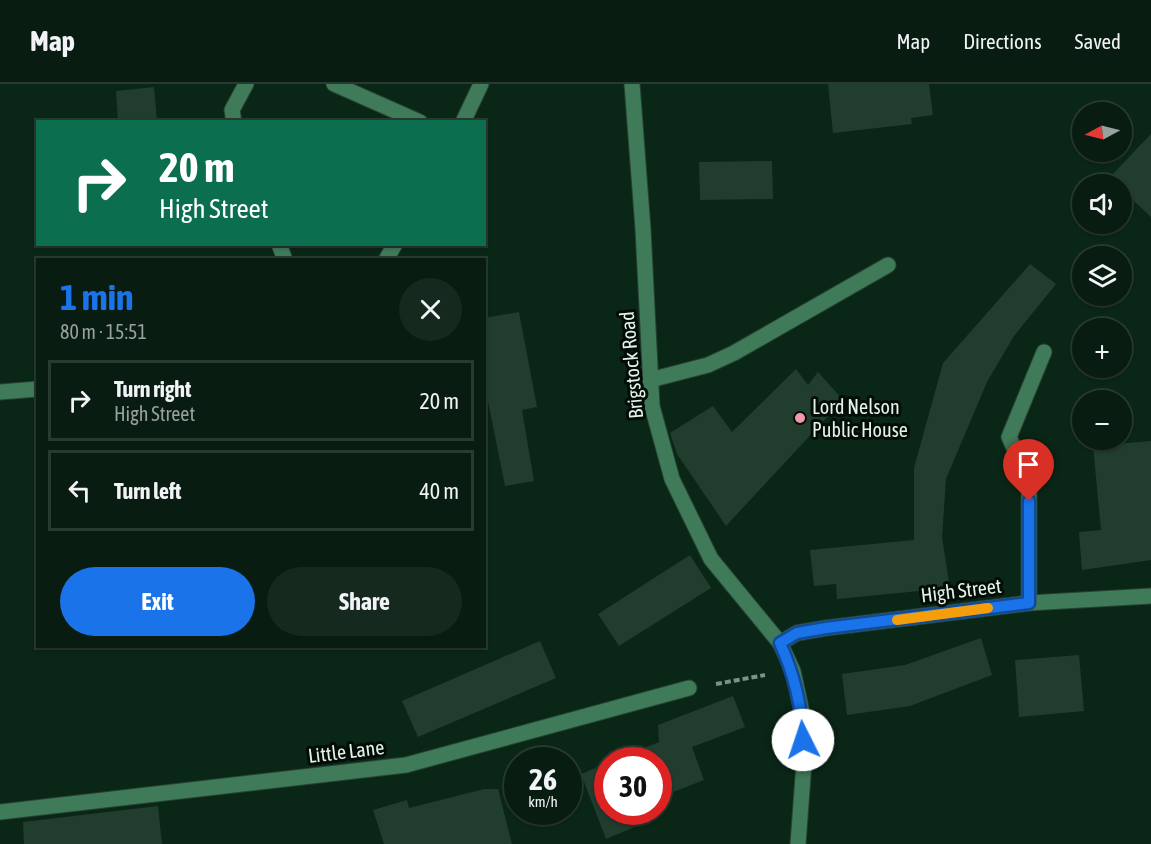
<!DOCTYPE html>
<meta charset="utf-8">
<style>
body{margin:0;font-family:"Asap Condensed",sans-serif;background:#16291f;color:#f1f3f6;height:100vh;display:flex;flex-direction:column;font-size:22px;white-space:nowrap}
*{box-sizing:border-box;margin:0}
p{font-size:20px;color:#98a19f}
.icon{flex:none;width:33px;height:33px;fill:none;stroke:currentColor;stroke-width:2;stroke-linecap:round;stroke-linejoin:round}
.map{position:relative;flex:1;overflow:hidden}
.panel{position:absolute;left:36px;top:174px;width:450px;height:390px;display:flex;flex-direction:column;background:#081c11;border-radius:0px;box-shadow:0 2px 4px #0004,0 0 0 2px #293a31}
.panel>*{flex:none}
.guide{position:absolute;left:36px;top:36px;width:450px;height:126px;border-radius:0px;box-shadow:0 2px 4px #0004,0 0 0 2px #293a31;background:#0b6e4f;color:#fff;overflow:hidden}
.needle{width:39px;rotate:263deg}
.buttons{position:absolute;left:1072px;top:18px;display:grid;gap:12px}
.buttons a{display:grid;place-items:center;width:60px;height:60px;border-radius:50%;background:#081c11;box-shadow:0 2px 4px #0004,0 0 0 2px #293a31;font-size:30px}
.speed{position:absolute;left:504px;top:663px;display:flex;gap:12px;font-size:30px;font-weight:700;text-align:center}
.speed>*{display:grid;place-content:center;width:78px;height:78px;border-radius:50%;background:#081c11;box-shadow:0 2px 4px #0004,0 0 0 2px #293a31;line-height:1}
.speed small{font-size:15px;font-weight:400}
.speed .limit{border:9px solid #d22;background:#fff;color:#111}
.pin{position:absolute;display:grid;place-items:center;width:51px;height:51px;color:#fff;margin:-62px -26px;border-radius:50% 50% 50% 0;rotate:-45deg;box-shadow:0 0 6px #0007}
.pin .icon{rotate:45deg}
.me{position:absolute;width:66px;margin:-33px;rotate:356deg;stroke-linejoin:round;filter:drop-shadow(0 0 4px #0008)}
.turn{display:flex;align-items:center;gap:21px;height:126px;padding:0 24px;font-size:27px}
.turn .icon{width:78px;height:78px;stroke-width:2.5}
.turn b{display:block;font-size:42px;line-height:51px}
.round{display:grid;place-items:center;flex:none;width:63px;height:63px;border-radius:32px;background:#16291f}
.headline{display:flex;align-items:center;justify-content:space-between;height:102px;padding:0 24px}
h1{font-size:36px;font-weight:700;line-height:45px;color:#1a73e8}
.primary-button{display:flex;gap:12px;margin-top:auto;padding:12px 24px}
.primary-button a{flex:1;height:69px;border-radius:36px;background:#1a73e8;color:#fff;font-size:24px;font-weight:700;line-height:69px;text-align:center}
.primary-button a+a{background:#16291f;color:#f1f3f6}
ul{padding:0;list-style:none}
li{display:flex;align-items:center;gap:18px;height:81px;margin:0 12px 9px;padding:0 12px;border:3px solid #293a31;border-radius:0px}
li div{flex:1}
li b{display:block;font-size:22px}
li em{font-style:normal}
header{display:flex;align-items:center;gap:36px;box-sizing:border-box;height:84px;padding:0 30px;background:#081c11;border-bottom:2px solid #293a31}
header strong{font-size:28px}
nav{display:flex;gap:33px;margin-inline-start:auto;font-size:21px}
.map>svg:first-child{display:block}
</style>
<header>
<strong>Map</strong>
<nav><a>Map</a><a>Directions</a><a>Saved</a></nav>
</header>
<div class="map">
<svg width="1151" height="760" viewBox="0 0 1151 760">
<rect width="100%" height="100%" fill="#0a2617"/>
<g fill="#213d2d">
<polygon points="828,0 929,0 933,31 911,34 912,40 833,49"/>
<polygon points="154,3 157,38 118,38 116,7"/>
<polygon points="1151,50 1151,133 1122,106 1122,100 1116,100 1109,94"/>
<polygon points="772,77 773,115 700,116 699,78"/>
<polygon points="1030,180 1056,200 1014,252 987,298 946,395 942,453 950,504 837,515 836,500 814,502 810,466 914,456 914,384 943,279"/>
<polygon points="519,228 537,323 522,326 534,397 505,402 484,297 484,234"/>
<polygon points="796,285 808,301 818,288 843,316 726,442 677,370 670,349 713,322 732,348"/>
<polygon points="1151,357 1151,476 1082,486 1079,448 1101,446 1093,362"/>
<polygon points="690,471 711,504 619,562 598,530"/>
<polygon points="981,554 992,591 910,622 847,631 842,590 905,581"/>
<polygon points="540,557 556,594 418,653 402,617"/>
<polygon points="1079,571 1084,627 1019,633 1015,576"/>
<polygon points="733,612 745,643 692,663 704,696 658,714 658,676 615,676 659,658 658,641"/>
<polygon points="608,679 608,728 637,728 642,740 606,755 581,690"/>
<polygon points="484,705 498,705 512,760 384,760 373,726 407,716 409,724"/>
<polygon points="158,722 162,760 24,760 23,738"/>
</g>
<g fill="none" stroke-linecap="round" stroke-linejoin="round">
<defs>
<g id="minor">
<polyline points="334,0 420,38"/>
<polyline points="632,0 643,145 652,322 672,395 711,475 780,559 793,587 803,633 804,679 798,760"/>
<polyline points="234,38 232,26 246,0"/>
<polyline points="463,38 481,0"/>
<polyline points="279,160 285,176"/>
<polyline points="386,176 395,160"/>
<polyline points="650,296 708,281 734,269 888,181"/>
<polyline points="0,308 38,305"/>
<polyline points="1029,519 1029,397 1009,353 1044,268"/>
<polyline points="780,559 797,549 826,544 1029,519 1151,512"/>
<polyline points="0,728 406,681 689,604"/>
</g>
</defs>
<use href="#minor" stroke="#284334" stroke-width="17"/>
<polyline stroke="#7d9386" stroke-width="4" stroke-dasharray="6 3" stroke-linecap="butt" points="716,600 765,591"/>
<use href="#minor" stroke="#3f7a59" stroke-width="15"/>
</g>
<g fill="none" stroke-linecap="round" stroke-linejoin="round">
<defs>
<path id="route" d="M803,656C802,622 794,590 780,559L797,549L826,544L1029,519V417"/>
</defs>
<use href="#route" stroke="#114b97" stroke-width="15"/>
<use href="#route" stroke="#1a73e8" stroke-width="10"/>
<polyline stroke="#f59e0b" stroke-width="10" points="897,536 988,524"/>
</g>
<circle fill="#f39aaa" stroke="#030c06" stroke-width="2" cx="800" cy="334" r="6"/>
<g text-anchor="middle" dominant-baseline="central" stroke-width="6" stroke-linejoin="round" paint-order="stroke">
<g font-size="20" fill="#e3f4e9" stroke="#030c06">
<text transform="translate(631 281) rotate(-95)">Brigstock Road</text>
<text transform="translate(961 506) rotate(-7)">High Street</text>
<text transform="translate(346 667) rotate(-7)">Little Lane</text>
</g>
<g font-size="20" fill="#e3f4e9" stroke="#030c06" text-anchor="start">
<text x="812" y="322">Lord Nelson<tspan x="812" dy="23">Public House</tspan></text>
</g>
</g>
</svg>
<div class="buttons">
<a><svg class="needle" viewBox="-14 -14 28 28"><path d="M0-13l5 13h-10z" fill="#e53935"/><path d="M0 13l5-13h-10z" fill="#98a19f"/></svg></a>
<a><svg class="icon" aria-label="sound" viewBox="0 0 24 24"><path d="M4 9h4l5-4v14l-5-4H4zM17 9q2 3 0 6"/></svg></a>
<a><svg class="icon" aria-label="layers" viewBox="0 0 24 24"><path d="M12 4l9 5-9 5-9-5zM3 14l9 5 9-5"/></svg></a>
<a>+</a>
<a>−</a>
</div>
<div class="speed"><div>26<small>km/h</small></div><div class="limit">30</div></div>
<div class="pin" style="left:1029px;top:417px;background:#d93025"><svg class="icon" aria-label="arrive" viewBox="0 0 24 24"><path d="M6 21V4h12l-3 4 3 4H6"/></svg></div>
<svg class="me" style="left:803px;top:656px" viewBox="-20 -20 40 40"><circle r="19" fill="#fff"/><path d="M0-13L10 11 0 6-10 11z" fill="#1a73e8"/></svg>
<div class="guide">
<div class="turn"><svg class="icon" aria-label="right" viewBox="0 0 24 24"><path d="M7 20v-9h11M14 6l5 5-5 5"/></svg><div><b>20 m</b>High Street</div></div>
</div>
<section class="panel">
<div class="headline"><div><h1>1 min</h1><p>80 m · 15:51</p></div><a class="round"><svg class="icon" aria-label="close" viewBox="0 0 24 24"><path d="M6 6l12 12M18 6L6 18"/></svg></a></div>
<ul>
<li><svg class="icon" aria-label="right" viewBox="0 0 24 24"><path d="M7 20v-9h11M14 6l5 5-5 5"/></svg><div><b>Turn right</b><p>High Street</p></div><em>20 m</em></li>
<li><svg class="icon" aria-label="left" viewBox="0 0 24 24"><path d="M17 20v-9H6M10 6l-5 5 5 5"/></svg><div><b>Turn left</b></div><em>40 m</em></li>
</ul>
<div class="primary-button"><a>Exit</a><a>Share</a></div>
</section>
</div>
